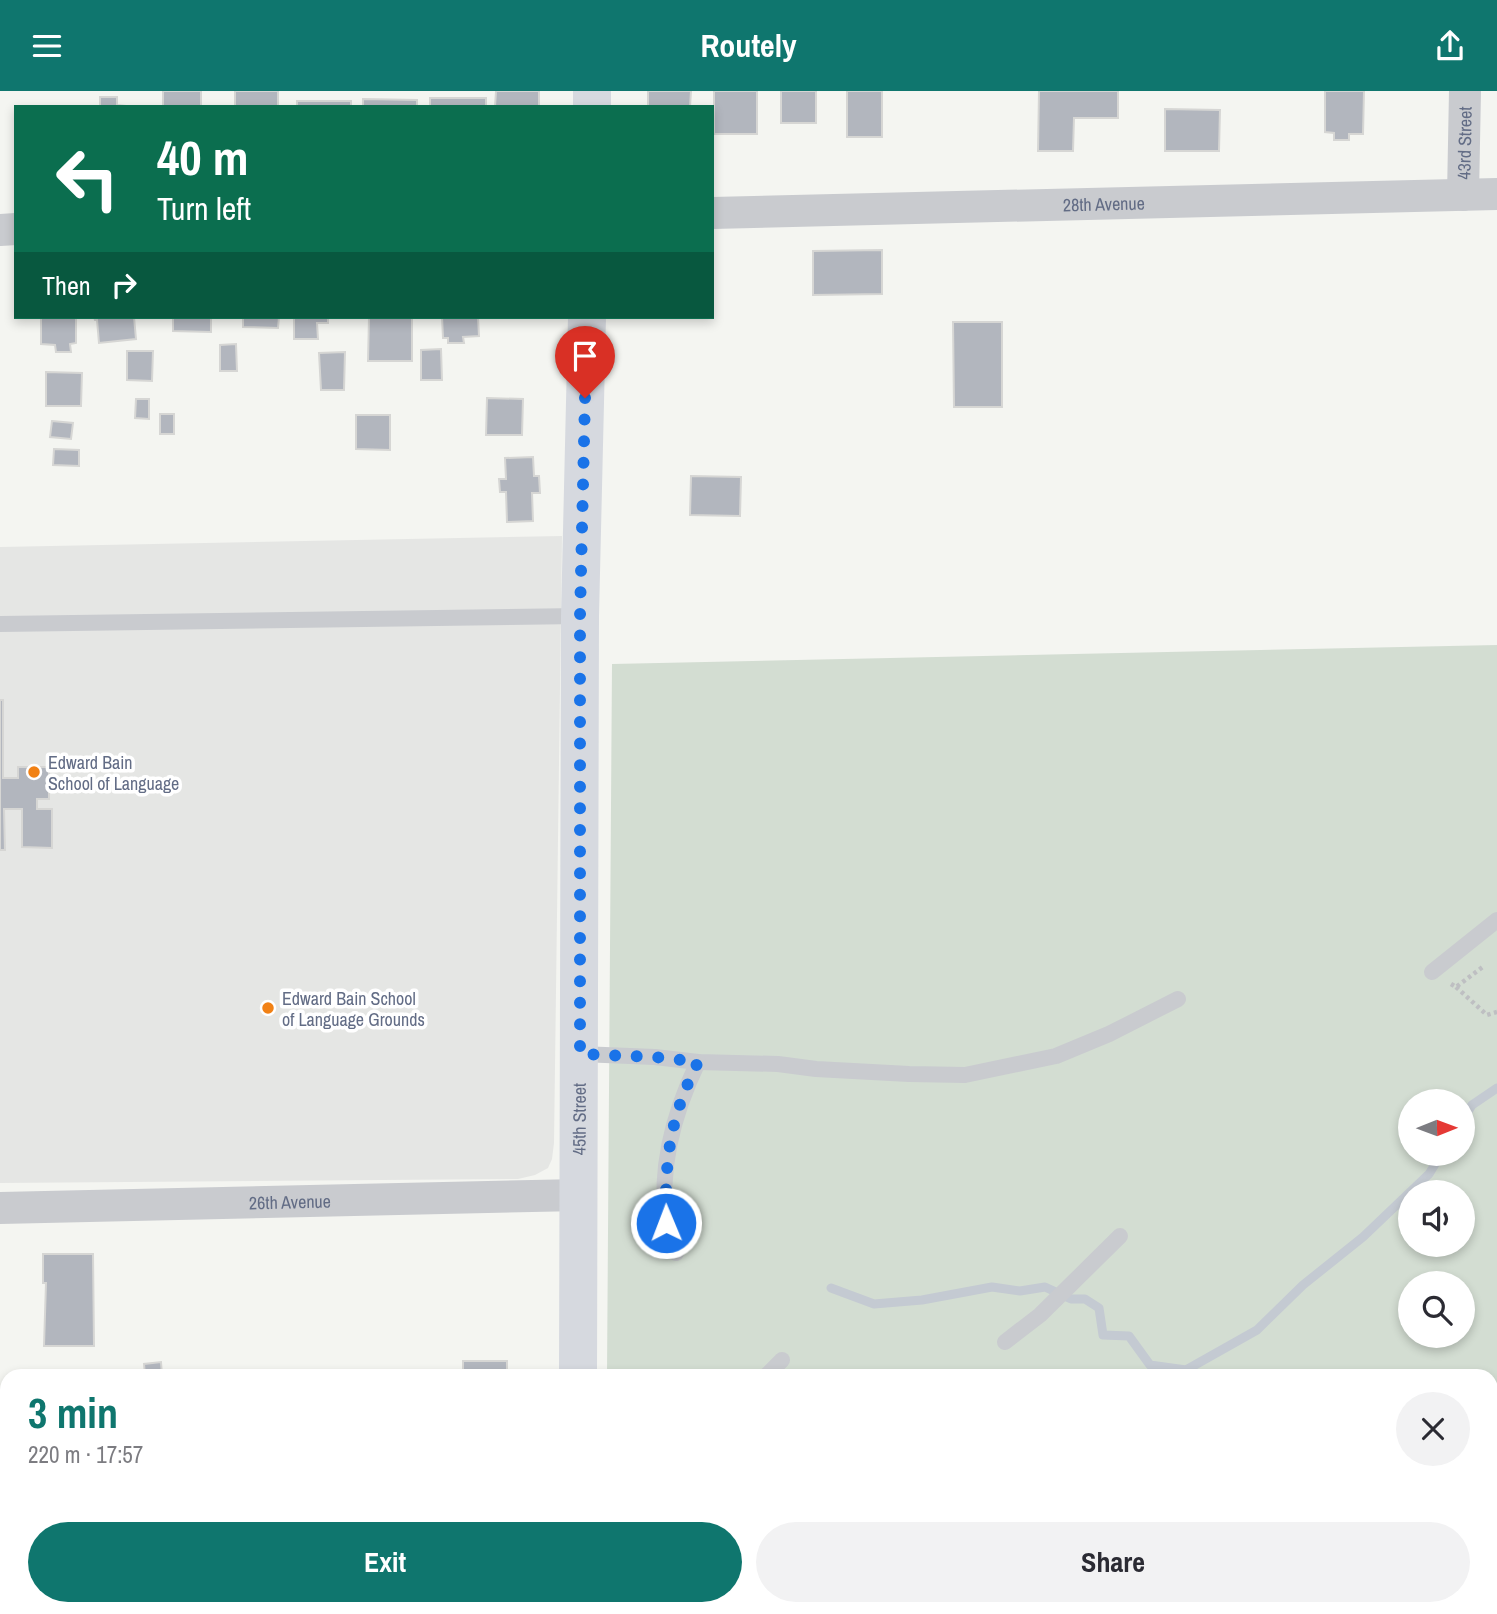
<!DOCTYPE html>
<meta charset="utf-8">
<style>
body{margin:0;font-family:"Archivo Narrow",sans-serif;background:#f2f2f3;color:#2b2b33;height:100vh;display:flex;flex-direction:column;font-size:26px;white-space:nowrap}
*{box-sizing:border-box;margin:0}
p{font-size:23px;color:#7c7c81}
.icon{flex:none;width:38px;height:38px;fill:none;stroke:currentColor;stroke-width:2;stroke-linecap:round;stroke-linejoin:round}
.map{position:relative;flex:1;overflow:hidden}
.sheet{position:absolute;left:0px;top:1278px;width:1498px;height:247px;display:flex;flex-direction:column;background:#fff;border-radius:21px 21px 0 0;box-shadow:0 4px 10px #0003}
.sheet>*{flex:none}
.banner{position:absolute;left:14px;top:14px;width:700px;height:214px;border-radius:0px;box-shadow:0 4px 10px #0003;background:#0b6e4f;color:#fff;overflow:hidden}
.needle{width:46px;rotate:89deg}
.buttons{position:absolute;left:1398px;top:998px;display:grid;gap:14px}
.buttons a{display:grid;place-items:center;width:77px;height:77px;border-radius:50%;background:#fff;box-shadow:0 4px 10px #0003;font-size:35px}
.pin{position:absolute;display:grid;place-items:center;width:60px;height:60px;color:#fff;margin:-72px -30px;border-radius:50% 50% 50% 0;rotate:-45deg;box-shadow:0 0 7px #0007}
.pin .icon{rotate:45deg}
.me{position:absolute;width:77px;margin:-38px;rotate:359deg;stroke-linejoin:round;filter:drop-shadow(0 0 5px #0008)}
.turn{display:flex;align-items:center;gap:24px;height:147px;padding:0 28px;font-size:32px}
.turn .icon{width:91px;height:91px;stroke-width:2.5}
.turn b{display:block;font-size:49px;line-height:60px}
.then{display:flex;align-items:center;height:66px;padding:0 28px;background:#0003;gap:14px;font-size:26px}
.round{display:grid;place-items:center;flex:none;width:74px;height:74px;border-radius:37px;background:#f2f2f3}
.summary{display:flex;align-items:center;justify-content:space-between;height:119px;padding:0 28px}
h1{font-size:42px;font-weight:800;line-height:52px;color:#0f766e}
.button{display:flex;gap:14px;margin-top:auto;padding:14px 28px}
.button a{flex:1;height:80px;border-radius:42px;background:#0f766e;color:#fff;font-size:28px;font-weight:800;line-height:80px;text-align:center}
.button a+a{background:#f2f2f3;color:#2b2b33}
header{display:flex;justify-content:space-between;align-items:center;height:91px;padding:0 28px;background:#0f766e;color:#fff;font-size:32px;font-weight:800}
.map>svg:first-child{display:block}
</style>
<header><svg class="icon" aria-label="menu" viewBox="0 0 24 24"><path d="M4 6h16M4 12h16M4 18h16"/></svg>Routely<svg class="icon" aria-label="share" viewBox="0 0 24 24"><path d="M12 15V3M7 8l5-5 5 5M5 13v7h14v-7"/></svg></header>
<div class="map">
<svg width="1497" height="1523" viewBox="0 0 1497 1523">
<rect width="100%" height="100%" fill="#f4f5f1"/>
<polygon fill="#e5e6e4" points="562,445 554,1052 552,1068 548,1077 535,1084 518,1088 0,1092 0,456"/>
<path fill="#d3ddd2" fill-rule="evenodd" d="M1497,554V1523H605V1517H1491V1284H607L612,573ZM1410,1010H1463V1062H1410ZM1410,1101H1463V1153H1410ZM1410,1192H1463V1244H1410Z"/>
<g fill="none" stroke-linecap="round" stroke-linejoin="round">
<g stroke="#c4cad2" stroke-width="9">
<polyline points="1463,1028 1472,1014 1497,997"/>
<polyline points="831,1197 874,1213 922,1209 992,1196 1020,1200 1045,1196 1071,1208 1085,1208 1099,1217 1103,1244 1129,1245 1150,1274 1186,1279 1257,1239 1303,1194 1363,1146 1429,1083 1442,1062"/>
</g>
</g>
<g fill="#b2b6be" stroke="#d6d6d4" stroke-width="2">
<rect x="163" y="0" width="38" height="16"/>
<rect x="235" y="0" width="43" height="16"/>
<polygon points="496,0 539,0 539,16 495,16"/>
<polygon points="648,0 691,0 690,16 648,16"/>
<rect x="714" y="0" width="43" height="43"/>
<rect x="781" y="0" width="35" height="32"/>
<rect x="847" y="0" width="35" height="46"/>
<polygon points="1039,0 1118,0 1118,27 1074,27 1073,60 1038,60"/>
<polygon points="1325,0 1364,0 1363,43 1349,43 1349,49 1334,49 1334,42 1325,41"/>
<polygon points="100,6 117,6 117,14 135,16 100,16"/>
<rect x="430" y="7" width="56" height="9"/>
<polygon points="363,8 417,9 417,16 363,16"/>
<rect x="297" y="10" width="54" height="6"/>
<polygon points="1165,18 1220,19 1219,60 1165,60"/>
<polygon points="882,159 882,203 813,204 813,160"/>
<polygon points="41,226 76,226 76,252 70,253 71,261 56,261 55,254 41,253"/>
<polygon points="94,226 134,226 136,248 99,252 97,229 95,229"/>
<polygon points="173,226 211,226 211,241 173,240"/>
<polygon points="243,226 279,226 278,237 243,236"/>
<polygon points="294,226 328,226 328,232 317,232 318,248 294,248"/>
<polygon points="369,226 412,226 412,270 368,270"/>
<polygon points="442,226 478,226 479,245 463,246 464,252 448,252 448,247 443,247"/>
<polygon points="953,231 1002,231 1002,316 954,316"/>
<polygon points="236,253 237,280 220,280 220,254"/>
<polygon points="441,258 442,289 421,289 421,259"/>
<polygon points="127,260 153,260 152,290 127,289"/>
<polygon points="345,261 344,299 321,299 319,262"/>
<polygon points="46,281 82,282 81,315 46,315"/>
<polygon points="487,307 523,308 522,344 486,344"/>
<polygon points="136,308 149,308 149,328 135,327"/>
<rect x="160" y="323" width="14" height="20"/>
<polygon points="356,324 390,324 390,359 356,358"/>
<polygon points="52,330 73,332 71,348 50,346"/>
<polygon points="54,358 79,359 79,375 53,374"/>
<polygon points="533,366 534,385 539,385 540,402 532,402 533,430 507,431 506,401 500,401 499,388 506,388 505,367"/>
<polygon points="691,385 741,386 740,425 690,424"/>
<polygon points="0,609 3,609 3,687 18,687 18,676 49,676 49,708 37,708 37,718 52,718 52,757 22,756 22,718 4,718 5,759 0,759"/>
<polygon points="43,1163 93,1163 94,1255 44,1255 46,1192 43,1192"/>
<polygon points="463,1270 507,1270 507,1284 514,1284 463,1284"/>
<polygon points="161,1271 162,1284 145,1284 144,1273"/>
<polygon points="79,1281 79,1284 89,1284 31,1284 31,1282"/>
</g>
<g fill="none" stroke-linecap="round" stroke-linejoin="round">
<g stroke="#bebfc2" stroke-width="4.5" stroke-dasharray="3.5 3.5" stroke-linecap="butt">
<polyline points="1451,893 1456,896 1484,875"/>
<polyline points="1456,896 1487,924 1497,921"/>
</g>
<g stroke="#c9cbcf" stroke-width="16">
<polyline points="0,533 580,525"/>
<polyline points="1432,881 1497,829"/>
<polyline points="580,963 655,966 698,971 778,973 816,978 909,983 965,984 1056,965 1109,943 1178,908"/>
<path d="M676,1162C672,1152 668,1141 666,1130C659,1074 674,1021 698,971"/>
<polyline points="1005,1251 1040,1224 1120,1145"/>
<polyline points="767,1284 782,1269"/>
<polyline points="844,1517 845,1523"/>
</g>
<g stroke="#c9cbcf" stroke-width="32">
<path id="s1" d="M1463,104L1465,0"/>
<path id="s2" d="M712,122L1497,103"/>
<polyline points="0,139 16,138"/>
<path id="s3" d="M0,1117L580,1104"/>
</g>
<g stroke="#d6d9df" stroke-width="38">
<polyline points="592,16 592,0"/>
<path id="s4" d="M578,1284L580,525L587,226"/>
<polyline points="575,1523 575,1517"/>
</g>
</g>
<g fill="none" stroke-linecap="round" stroke-linejoin="round">
<path stroke="#1a73e8" stroke-width="12" stroke-dasharray="0 21.6" d="M585,307L580,525V963L655,966L698,971C669,1029 665,1068 666,1132"/>
</g>
<g fill="#f18115" stroke="#fff" stroke-width="2.5">
<circle cx="34" cy="681" r="7"/>
<circle cx="268" cy="917" r="7"/>
</g>
<g text-anchor="middle" dominant-baseline="central" stroke-width="7" stroke-linejoin="round" paint-order="stroke">
<g font-size="18" fill="#626c85" stroke="#fff">
<text stroke="none"><textPath href="#s1" startOffset="52">43rd Street</textPath></text>
<text stroke="none"><textPath href="#s2" startOffset="392">28th Avenue</textPath></text>
<text stroke="none"><textPath href="#s4" startOffset="256">45th Street</textPath></text>
<text stroke="none"><textPath href="#s3" startOffset="290">26th Avenue</textPath></text>
</g>
<g font-size="18" fill="#626c85" stroke="#fff" text-anchor="start">
<text x="48" y="671">Edward Bain<tspan x="48" dy="21">School of Language</tspan></text>
<text x="282" y="907">Edward Bain School<tspan x="282" dy="21">of Language Grounds</tspan></text>
</g>
</g>
</svg>
<div class="buttons">
<a><svg class="needle" viewBox="-14 -14 28 28"><path d="M0-13l5 13h-10z" fill="#e53935"/><path d="M0 13l5-13h-10z" fill="#7c7c81"/></svg></a>
<a><svg class="icon" aria-label="sound" viewBox="0 0 24 24"><path d="M4 9h4l5-4v14l-5-4H4zM17 9q2 3 0 6"/></svg></a>
<a><svg class="icon" aria-label="search" viewBox="0 0 24 24"><circle cx="10" cy="10" r="6"/><path d="M15 15l6 6"/></svg></a>
</div>
<div class="pin" style="left:585px;top:307px;background:#d93025"><svg class="icon" aria-label="arrive" viewBox="0 0 24 24"><path d="M6 21V4h12l-3 4 3 4H6"/></svg></div>
<svg class="me" style="left:666px;top:1132px" viewBox="-20 -20 40 40"><circle r="17" fill="#1a73e8" stroke="#fff" stroke-width="3"/><path d="M0-11L8 9 0 5-8 9z" fill="#fff"/></svg>
<div class="banner">
<div class="turn"><svg class="icon" aria-label="left" viewBox="0 0 24 24"><path d="M17 20v-9H6M10 6l-5 5 5 5"/></svg><div><b>40 m</b>Turn left</div></div>
<div class="then">Then<svg class="icon" aria-label="right" viewBox="0 0 24 24"><path d="M7 20v-9h11M14 6l5 5-5 5"/></svg></div>
</div>
<section class="sheet">
<div class="summary"><div><h1>3 min</h1><p>220 m · 17:57</p></div><a class="round"><svg class="icon" aria-label="close" viewBox="0 0 24 24"><path d="M6 6l12 12M18 6L6 18"/></svg></a></div>
<div class="button"><a>Exit</a><a>Share</a></div>
</section>
</div>
